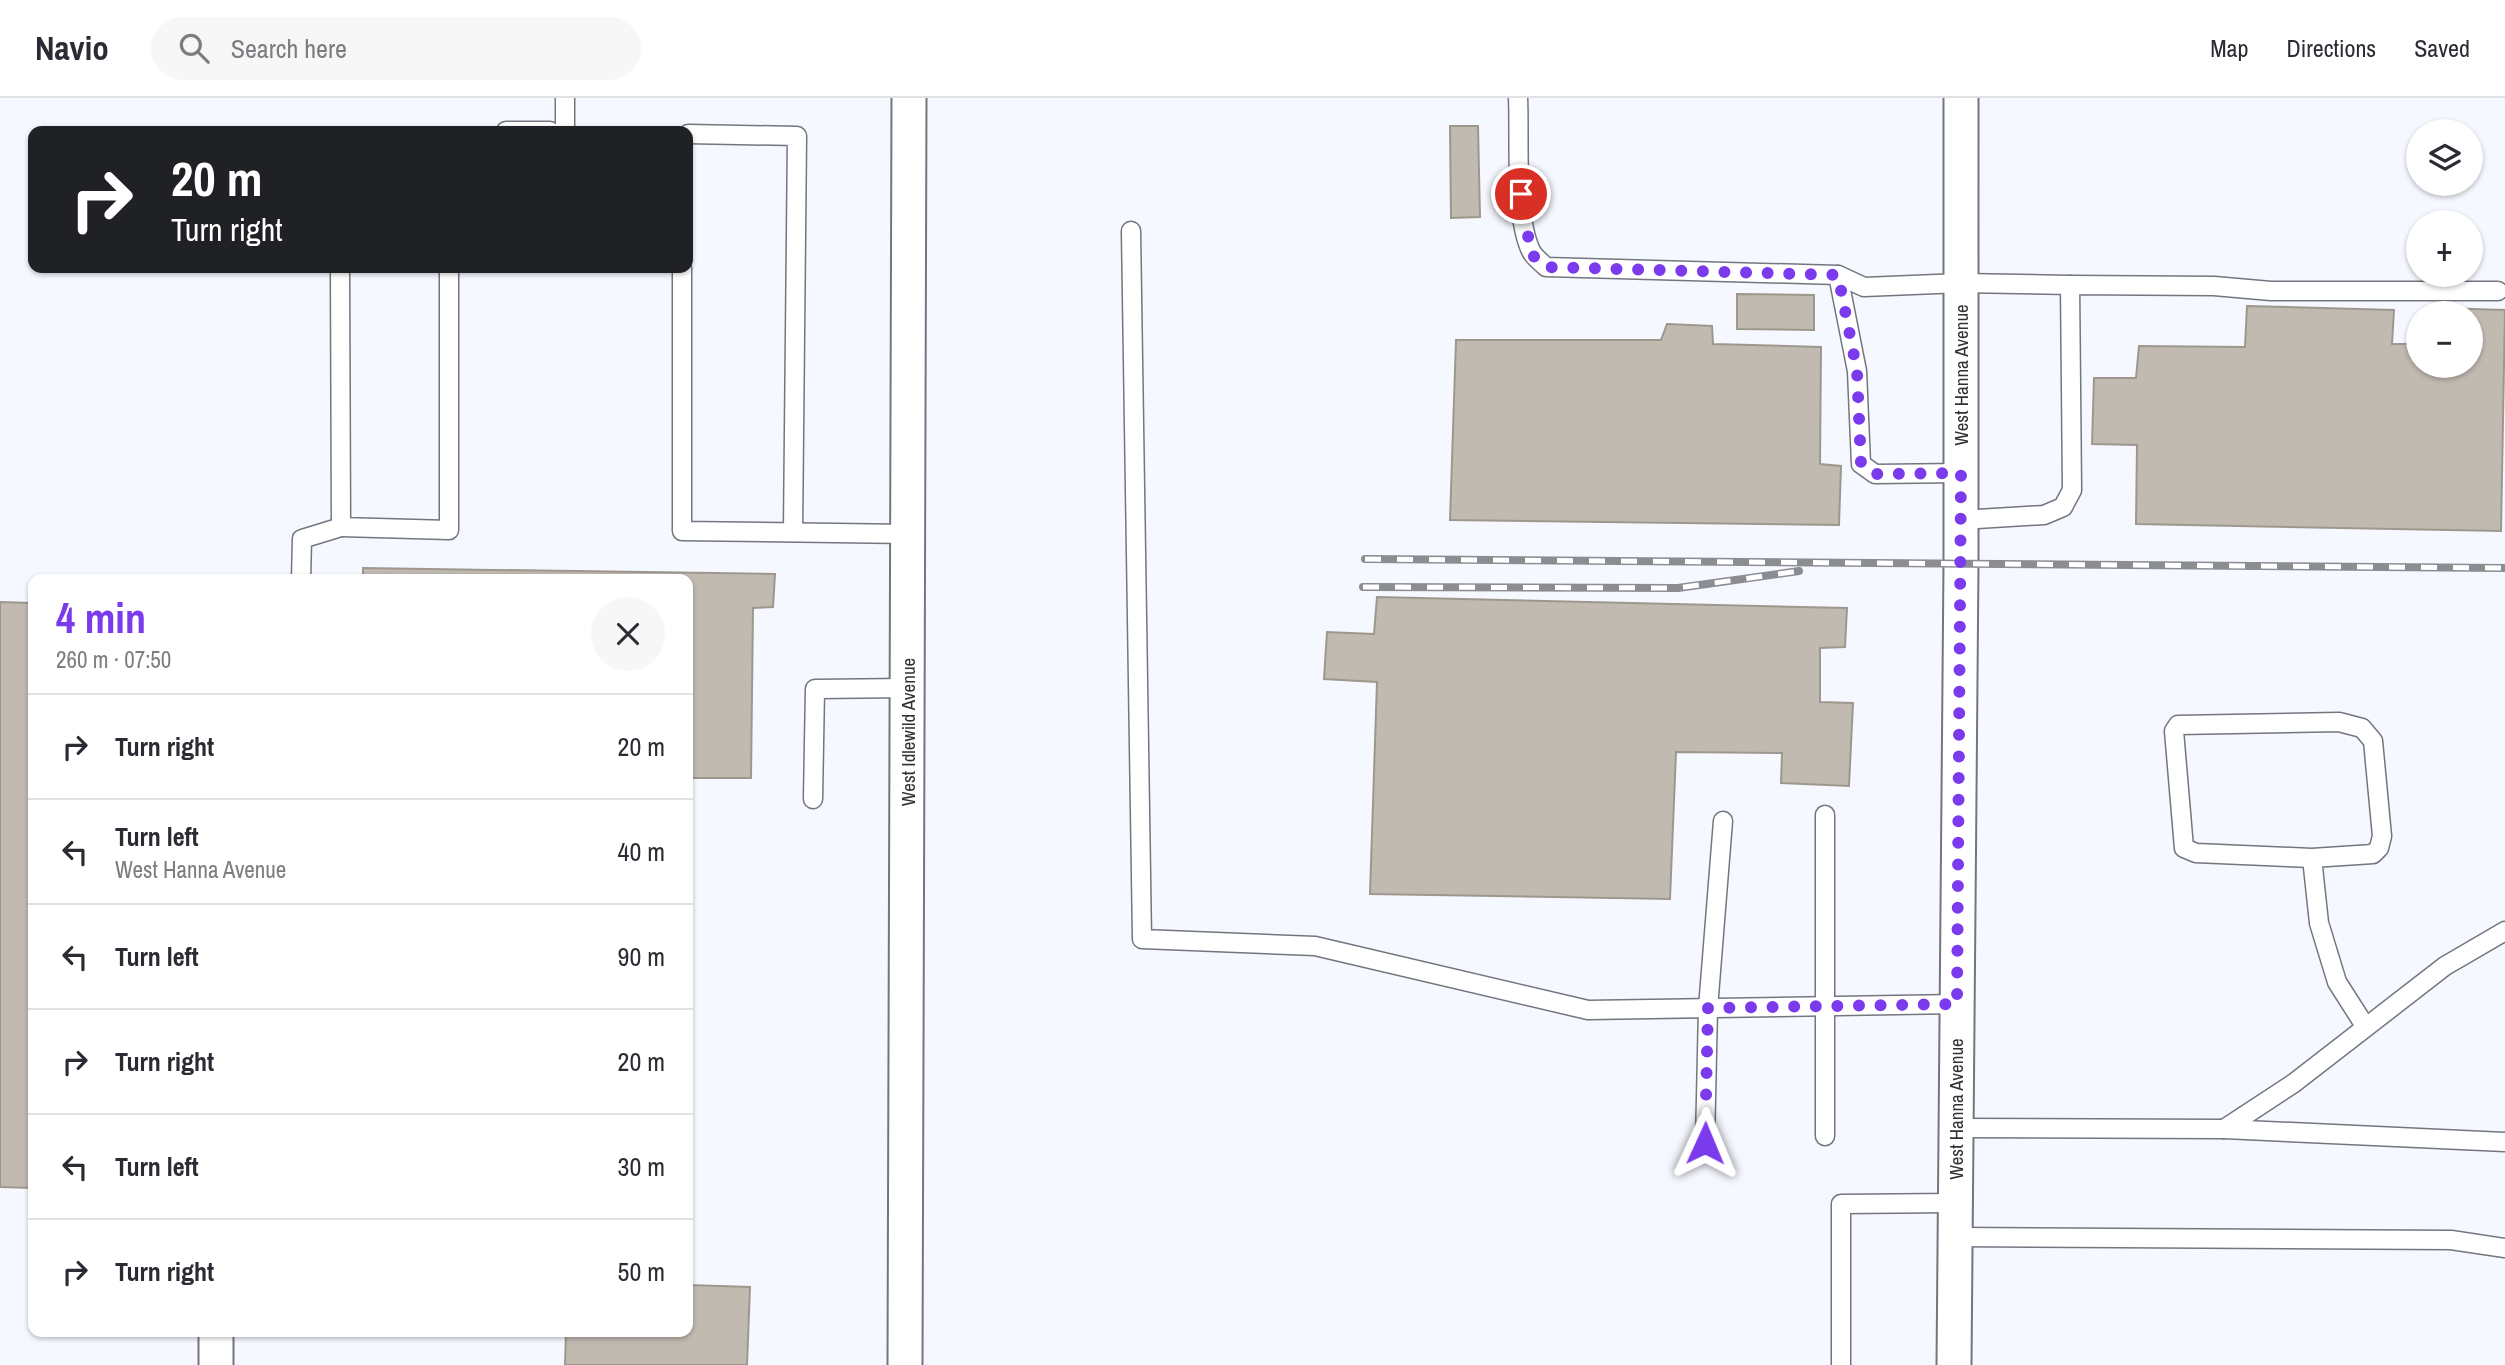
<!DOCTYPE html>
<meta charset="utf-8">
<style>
body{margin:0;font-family:"Archivo Narrow",sans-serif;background:#f7f7f7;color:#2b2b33;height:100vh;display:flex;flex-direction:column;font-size:26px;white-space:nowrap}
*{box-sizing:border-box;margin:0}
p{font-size:23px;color:#7c7c81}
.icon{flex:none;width:38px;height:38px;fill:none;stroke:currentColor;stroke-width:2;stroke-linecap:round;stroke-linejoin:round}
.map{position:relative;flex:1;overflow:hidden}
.sheet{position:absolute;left:28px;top:476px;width:665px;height:763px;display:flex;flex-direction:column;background:#fff;border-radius:14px;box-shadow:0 2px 5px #0004}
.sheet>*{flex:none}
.guide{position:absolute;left:28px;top:28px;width:665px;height:147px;border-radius:14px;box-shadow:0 2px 5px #0004;background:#202124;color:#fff;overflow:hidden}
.controls{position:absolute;left:2406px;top:21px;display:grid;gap:14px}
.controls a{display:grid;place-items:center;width:77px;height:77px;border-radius:50%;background:#fff;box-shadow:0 2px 5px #0004;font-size:35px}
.pin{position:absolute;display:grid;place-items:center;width:60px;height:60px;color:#fff;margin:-30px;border:4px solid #fff;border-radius:50%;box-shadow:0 2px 7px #0007}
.me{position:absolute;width:77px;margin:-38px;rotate:1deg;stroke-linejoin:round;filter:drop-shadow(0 0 5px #0008)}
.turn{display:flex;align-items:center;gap:24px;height:147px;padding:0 28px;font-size:32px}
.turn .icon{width:91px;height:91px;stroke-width:2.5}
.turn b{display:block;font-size:49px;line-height:60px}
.round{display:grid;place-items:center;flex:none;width:74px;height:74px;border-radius:37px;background:#f7f7f7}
.summary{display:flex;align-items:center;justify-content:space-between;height:119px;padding:0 28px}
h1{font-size:42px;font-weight:700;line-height:52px;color:#7c3aed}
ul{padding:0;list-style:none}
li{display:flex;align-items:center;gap:21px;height:105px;padding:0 28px;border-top:2px solid #e1e1e2}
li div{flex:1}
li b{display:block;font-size:26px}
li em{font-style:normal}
header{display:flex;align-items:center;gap:42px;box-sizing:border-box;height:98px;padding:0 35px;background:#fff;border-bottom:2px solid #e1e1e2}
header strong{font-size:33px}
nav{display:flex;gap:38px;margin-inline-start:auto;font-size:24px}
.search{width:490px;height:63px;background:#f7f7f7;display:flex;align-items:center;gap:18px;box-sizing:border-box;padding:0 24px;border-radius:38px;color:#7c7c81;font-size:26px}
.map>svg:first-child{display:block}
</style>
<header>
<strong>Navio</strong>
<div class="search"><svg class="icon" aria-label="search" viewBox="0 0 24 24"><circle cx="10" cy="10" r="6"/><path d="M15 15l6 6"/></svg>Search here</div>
<nav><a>Map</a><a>Directions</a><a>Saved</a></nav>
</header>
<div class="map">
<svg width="2505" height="1267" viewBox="0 0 2505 1267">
<rect width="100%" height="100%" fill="#f6f8ff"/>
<g fill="#c1bab1" stroke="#9d978e" stroke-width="2">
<polygon points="1450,28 1478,28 1480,119 1451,120"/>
<polygon points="1737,196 1814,197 1814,232 1737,231"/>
<polygon points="2247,208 2394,212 2392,246 2418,246 2418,268 2471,268 2471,215 2443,215 2443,210 2505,212 2501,433 2136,426 2137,347 2092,346 2094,280 2136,280 2139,248 2245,249"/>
<polygon points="1667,226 1712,228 1713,246 1821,249 1820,366 1841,368 1839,427 1450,422 1456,242 1661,242"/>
<polygon points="363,470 775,476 773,509 753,510 751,680 688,680 688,481 363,481"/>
<polygon points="1377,499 1847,510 1845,549 1820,550 1820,604 1853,605 1849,688 1781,685 1782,655 1676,654 1670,801 1370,796 1377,584 1324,581 1327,534 1374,536"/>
<polygon points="0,504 33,505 33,1090 0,1089"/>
<polygon points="688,1187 750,1189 747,1267 565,1267 566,1234 688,1234"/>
</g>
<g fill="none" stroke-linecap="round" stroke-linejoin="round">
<defs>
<g id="service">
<polyline points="565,0 565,33"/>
<path d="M1518,0C1520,41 1514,117 1531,153C1534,159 1541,164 1546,169L1838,177L1864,189L1961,185L2070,187"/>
<polyline points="506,33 550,33"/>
<polyline points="688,36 797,38 793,434"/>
<polyline points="1131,133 1142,841 1315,848 1588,912 1957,906"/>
<polyline points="340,170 341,429 449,432 449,170"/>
<polyline points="682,170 682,433 908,436"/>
<polyline points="1838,177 1857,273 1861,366 1875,376 1961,375"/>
<polyline points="1961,422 2044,417 2063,409 2072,392 2070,187 2214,188 2271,193 2498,193"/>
<polyline points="301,481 302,441 341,429"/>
<polyline points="813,701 815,591 908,590"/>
<polyline points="1825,717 1825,1038"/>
<polyline points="2312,760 2196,755 2184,750 2174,633 2178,627 2339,624 2362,630 2373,643 2382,738 2379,750 2373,756 2312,760 2319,825 2337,884 2365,928"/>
<polyline points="1956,1030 2224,1031 2505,1044"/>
<polyline points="2224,1031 2294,985 2445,868 2505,833"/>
<polyline points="1705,1045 1708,910 1723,723"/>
<polyline points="1955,1139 2451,1142 2505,1150"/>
<polyline points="1841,1267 1841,1106 1955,1105"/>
</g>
<g id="minor">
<polyline points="216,1267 216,1234"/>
<polyline points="905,1267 909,0"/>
<polyline points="1954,1267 1961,467 1961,0"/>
</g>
</defs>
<use href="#service" stroke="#73767f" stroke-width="21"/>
<use href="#minor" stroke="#73767f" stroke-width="37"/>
<use href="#service" stroke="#fff" stroke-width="18"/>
<use href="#minor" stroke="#fff" stroke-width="33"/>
<defs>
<g id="rail">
<polyline points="1365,461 2505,470"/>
<polyline points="1363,489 1678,490 1799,473"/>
</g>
</defs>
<use href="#rail" stroke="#8b8d93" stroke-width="8"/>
<use href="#rail" stroke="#fff" stroke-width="5" stroke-dasharray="16" stroke-linecap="butt"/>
</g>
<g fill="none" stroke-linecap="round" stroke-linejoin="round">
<polyline stroke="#7c3aed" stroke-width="12" stroke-dasharray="0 21.6" points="1521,96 1531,156 1546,169 1838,177 1857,273 1861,366 1875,376 1961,375 1957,906 1708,910 1705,1045"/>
</g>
<g text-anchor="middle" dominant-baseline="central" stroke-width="5" stroke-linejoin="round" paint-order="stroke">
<g font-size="19" fill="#2f3135" stroke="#fff">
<text transform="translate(1961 277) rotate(-90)">West Hanna Avenue</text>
<text transform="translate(908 634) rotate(-90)">West Idlewild Avenue</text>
<text transform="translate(1956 1011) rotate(-90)">West Hanna Avenue</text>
</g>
</g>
</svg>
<div class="controls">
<a><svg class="icon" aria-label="layers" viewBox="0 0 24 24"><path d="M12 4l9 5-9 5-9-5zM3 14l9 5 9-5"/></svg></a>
<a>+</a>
<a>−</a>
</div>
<div class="pin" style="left:1521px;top:96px;background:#d93025"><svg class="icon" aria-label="arrive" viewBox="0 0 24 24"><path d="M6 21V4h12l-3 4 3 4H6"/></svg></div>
<svg class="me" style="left:1705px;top:1045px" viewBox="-20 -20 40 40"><path d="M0-17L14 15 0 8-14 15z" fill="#7c3aed" stroke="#fff" stroke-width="4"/></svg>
<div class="guide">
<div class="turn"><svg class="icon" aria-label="right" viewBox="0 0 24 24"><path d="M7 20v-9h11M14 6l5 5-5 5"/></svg><div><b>20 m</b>Turn right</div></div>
</div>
<section class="sheet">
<div class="summary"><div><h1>4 min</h1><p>260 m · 07:50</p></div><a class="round"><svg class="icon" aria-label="close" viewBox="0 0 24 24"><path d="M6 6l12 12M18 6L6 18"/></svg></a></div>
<ul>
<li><svg class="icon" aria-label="right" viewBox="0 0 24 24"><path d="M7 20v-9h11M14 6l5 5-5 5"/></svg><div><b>Turn right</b></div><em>20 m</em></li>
<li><svg class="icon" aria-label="left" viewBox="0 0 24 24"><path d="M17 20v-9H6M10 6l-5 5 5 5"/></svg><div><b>Turn left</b><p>West Hanna Avenue</p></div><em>40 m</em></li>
<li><svg class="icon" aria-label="left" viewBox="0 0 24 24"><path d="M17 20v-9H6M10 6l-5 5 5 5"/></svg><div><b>Turn left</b></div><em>90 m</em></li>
<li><svg class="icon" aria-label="right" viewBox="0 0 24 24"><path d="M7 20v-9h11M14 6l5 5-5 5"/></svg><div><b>Turn right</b></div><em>20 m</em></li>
<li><svg class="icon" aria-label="left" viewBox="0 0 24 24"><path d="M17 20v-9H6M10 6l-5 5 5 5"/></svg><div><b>Turn left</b></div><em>30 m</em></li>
<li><svg class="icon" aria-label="right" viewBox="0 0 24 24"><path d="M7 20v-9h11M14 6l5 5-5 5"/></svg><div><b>Turn right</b></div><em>50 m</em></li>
</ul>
</section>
</div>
